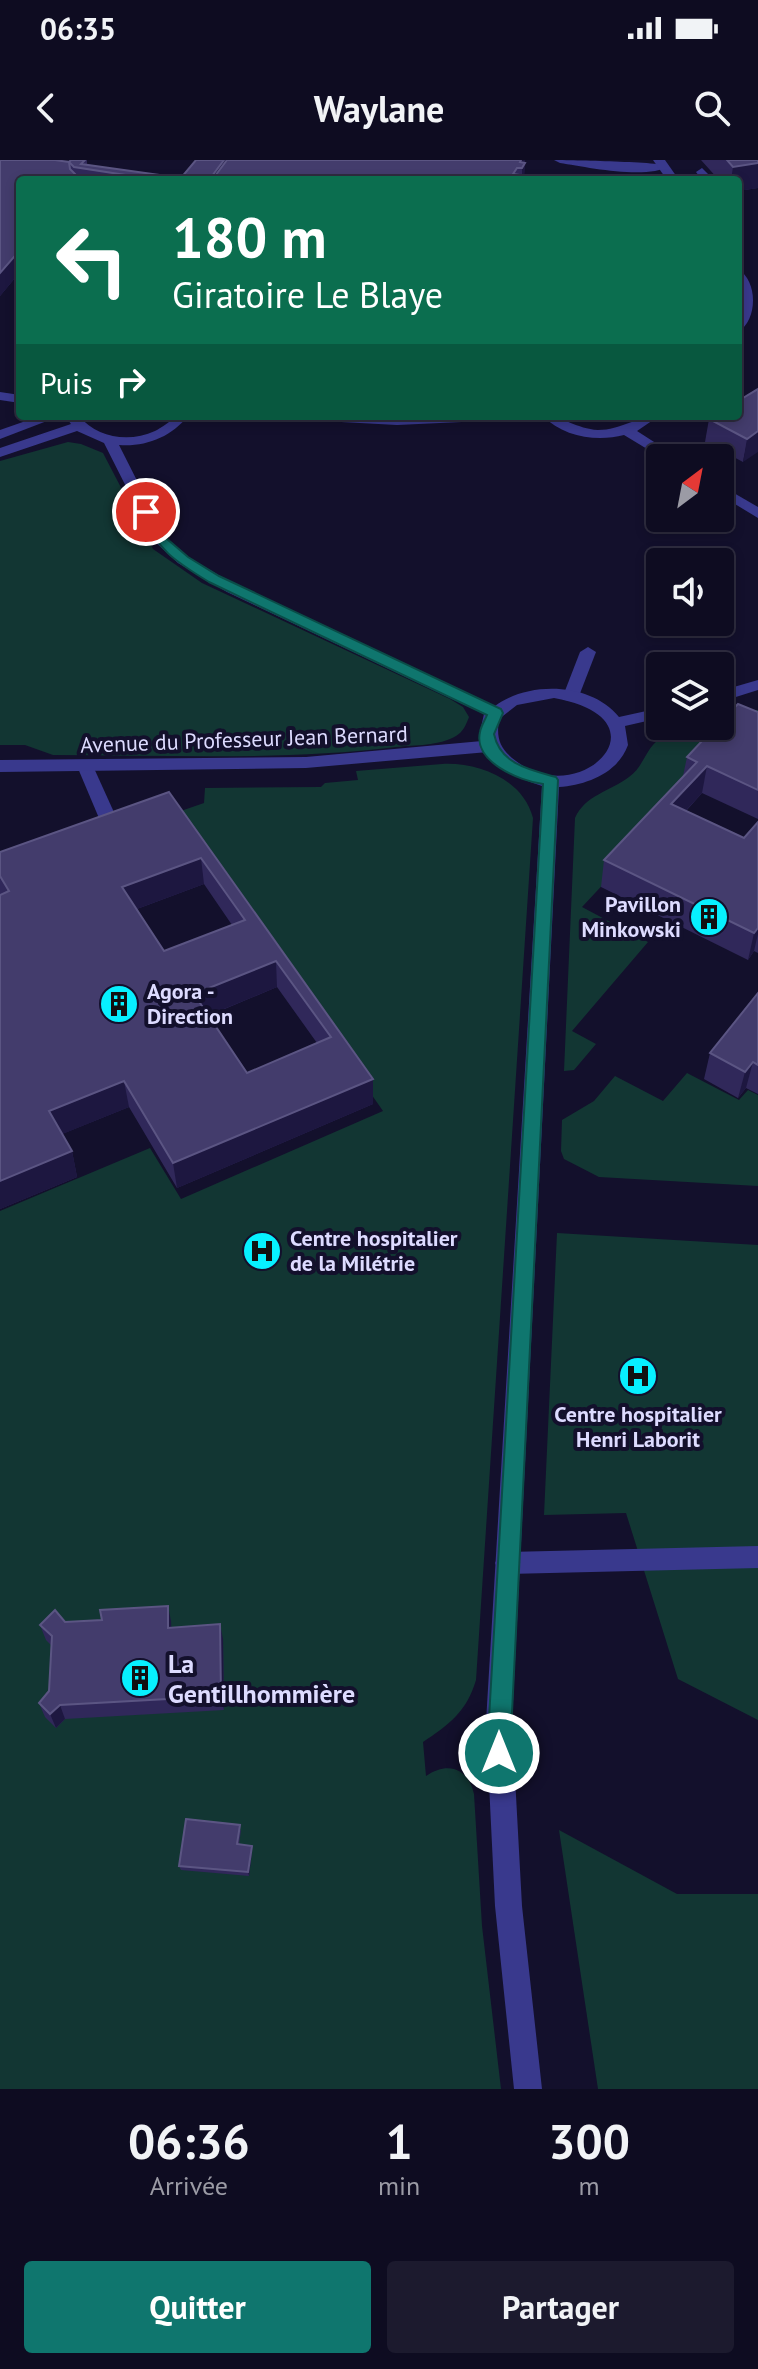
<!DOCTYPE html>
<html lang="fr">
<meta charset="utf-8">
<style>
body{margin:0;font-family:"PT Sans",sans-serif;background:#1c1a2e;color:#f1f3f6;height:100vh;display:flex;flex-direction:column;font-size:30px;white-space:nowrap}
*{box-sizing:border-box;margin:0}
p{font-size:26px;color:#9b9ba5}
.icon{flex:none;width:44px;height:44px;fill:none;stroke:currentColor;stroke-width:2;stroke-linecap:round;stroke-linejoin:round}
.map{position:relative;height:1929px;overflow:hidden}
.sheet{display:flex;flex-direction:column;background:#0e0c21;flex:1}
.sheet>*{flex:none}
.top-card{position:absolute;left:16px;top:16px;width:726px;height:244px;border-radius:8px;box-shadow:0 4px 12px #0003,0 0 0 2px #2e2c3f;background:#0b6e4f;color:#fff;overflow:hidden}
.needle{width:52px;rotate:32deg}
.tools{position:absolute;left:646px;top:284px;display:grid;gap:16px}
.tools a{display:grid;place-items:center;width:88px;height:88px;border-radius:8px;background:#0e0c21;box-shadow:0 4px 12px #0003,0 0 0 2px #2e2c3f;font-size:40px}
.pin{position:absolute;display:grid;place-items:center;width:68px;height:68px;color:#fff;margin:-34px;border:4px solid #fff;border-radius:50%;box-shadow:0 2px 8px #0007}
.me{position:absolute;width:88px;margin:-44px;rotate:0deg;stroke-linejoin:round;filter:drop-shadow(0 0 6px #0008)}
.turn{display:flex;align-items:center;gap:28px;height:168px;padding:0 24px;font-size:36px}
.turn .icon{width:104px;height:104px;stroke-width:2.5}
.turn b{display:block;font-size:56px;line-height:68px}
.then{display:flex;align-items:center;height:76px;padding:0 24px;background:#0003;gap:16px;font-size:30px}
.eta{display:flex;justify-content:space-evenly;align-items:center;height:136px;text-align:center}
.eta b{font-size:48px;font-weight:700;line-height:56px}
.button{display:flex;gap:16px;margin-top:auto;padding:16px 24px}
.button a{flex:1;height:92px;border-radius:8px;background:#0f766e;color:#fff;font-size:32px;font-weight:700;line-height:92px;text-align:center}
.button a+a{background:#1c1a2e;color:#f1f3f6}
.status{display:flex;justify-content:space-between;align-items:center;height:56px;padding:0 40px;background:#0e0c21;direction:ltr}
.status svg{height:22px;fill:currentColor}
header{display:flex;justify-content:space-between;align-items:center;height:104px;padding:0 24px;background:#0e0c21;font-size:36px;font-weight:700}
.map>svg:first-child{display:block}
</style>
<div class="status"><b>06:35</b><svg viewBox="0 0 49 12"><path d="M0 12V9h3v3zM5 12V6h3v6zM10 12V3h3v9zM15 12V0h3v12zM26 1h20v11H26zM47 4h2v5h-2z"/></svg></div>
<header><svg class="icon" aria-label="back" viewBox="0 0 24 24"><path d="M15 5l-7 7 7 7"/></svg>Waylane<svg class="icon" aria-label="search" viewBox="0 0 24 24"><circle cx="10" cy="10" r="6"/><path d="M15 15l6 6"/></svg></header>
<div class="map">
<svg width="758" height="1929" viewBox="0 0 758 1929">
<rect width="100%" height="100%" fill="#13102c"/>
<g fill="#123633">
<path d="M68,282L81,284L103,293L153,389L202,423L450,539L463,547L469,557C466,565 463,572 456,576C439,586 415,585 396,587C283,601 166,595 53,595L25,585H0V301Z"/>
<path d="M751,550H758V577L692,629L582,747L648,782L572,871L596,884L574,910L564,911L575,658C585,635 611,631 629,617C645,606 646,584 665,576C683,568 701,566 720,566V559Z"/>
<path d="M442,604C478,602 523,619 533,658L476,1520C467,1551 449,1565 423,1582L426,1616C448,1601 468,1608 474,1634L482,1766L501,1929H0V1051L150,988L181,1039L383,951L175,653L204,643L205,628L321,627L325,623L358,620L356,611Z"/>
<polygon points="687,913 739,940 748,930 758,935 758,1026 599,1017 564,999 561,991 562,960 594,941 615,916 663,941"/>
<polygon points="557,1073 758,1085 758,1560 678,1519 626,1353 544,1355"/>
<polygon points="559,1670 677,1734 758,1734 758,1929 598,1929"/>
</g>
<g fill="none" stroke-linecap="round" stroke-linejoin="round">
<g fill="#39398d" fill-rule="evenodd">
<path d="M554,0C569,0 663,2 669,6C647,20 586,7 560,3Z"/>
<polygon points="702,8 714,20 702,20 696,12"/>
<polygon points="0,232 20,235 20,243 0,240"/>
<polygon points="40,256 60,256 0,279 0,270"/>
<polygon points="588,487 596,492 579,536 571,541 565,540 563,536 580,492"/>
<polygon points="85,600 93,606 122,670 119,674 107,674 104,670 77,606"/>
<polygon points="758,1386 758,1408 507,1414 499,1411 495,1403 499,1395 507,1392"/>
</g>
<g fill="#39398d" fill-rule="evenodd">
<polygon points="653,0 665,0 679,20 667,20"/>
<path d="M738,109C758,121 758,160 738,172L743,140Z"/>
<path d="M65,256H79C97,278 129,283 155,271C169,264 172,256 188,256C171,277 146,287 119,285L166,378L188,397L237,426L495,546C528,521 591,522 619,557L660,548V558L625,566L628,585C618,613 587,625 559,627L512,1562L522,1746L542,1929H514L495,1746L486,1562L542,626C521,619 499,612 488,592L306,608L0,612V600L306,597L482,581L479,576L484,554L227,432L178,403L153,380L104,283L77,271L0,297V288L71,264ZM554,538C672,559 580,651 516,601C500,589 496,579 499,559L517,545Z"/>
<polygon points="297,256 512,256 505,260 397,265 304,260"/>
<path d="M543,256C563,256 577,269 598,270C621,270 637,256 659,256L637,271L679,298H662L624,275C597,282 563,277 543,256Z"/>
<polygon points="720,325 758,347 758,358 720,335"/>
<polygon points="758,520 758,530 720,542 720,531"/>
</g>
</g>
<g fill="#30285a" fill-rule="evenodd">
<polygon points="0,0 69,2 87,0 87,5 181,18 525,0 524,16 553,20 20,20 20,112 0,136"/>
<polygon points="701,0 758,0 758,28 738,31 738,20 719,20"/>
<polygon points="758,229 743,302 705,282 709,259"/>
<polygon points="758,552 758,659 702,633 686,651 744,678 758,662 758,793 754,791 748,800 601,727 604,700 683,616 687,597"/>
<path d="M169,632L373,919V944L177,1028L129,947L62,974L72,991L77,1017L0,1049V692ZM204,724L232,765L164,791L137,749ZM277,827L317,883L247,913L208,856Z"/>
<polygon points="758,833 758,934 746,928 738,938 704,919 710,893"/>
<polygon points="171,1461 171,1467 223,1479 224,1550 65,1559 56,1568 45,1557 39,1543 49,1531 51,1485 46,1480 40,1465 65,1462"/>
<polygon points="241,1670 239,1685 252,1686 252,1691 249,1716 181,1710 179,1706"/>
</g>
<g fill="#1d1740">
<polygon points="224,0 239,0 230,20 209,20"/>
<polygon points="521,0 525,0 524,20 522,20 522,8 520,8"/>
<polygon points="758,3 758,28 738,31 738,20 731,20 733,7"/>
<polygon points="20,90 20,112 0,136 0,113"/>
<polygon points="758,271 758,292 743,302 747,279"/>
<polygon points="707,606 702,633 667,671 671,644"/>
<polygon points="201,698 204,724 126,753 122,727"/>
<polygon points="758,768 758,774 754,791 748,800 754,773"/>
<polygon points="276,801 277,827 197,860 194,834"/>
<polygon points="753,902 746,928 738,938 745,912"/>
<polygon points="373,919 373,944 177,1028 173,1003"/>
<polygon points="124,921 129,947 55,977 49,951"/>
<polygon points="72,991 77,1017 0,1049 0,1021"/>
<polygon points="168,1446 171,1461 172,1482 168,1468"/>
<polygon points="220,1464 223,1479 224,1550 221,1536"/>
<polygon points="60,1545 65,1559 56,1568 50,1554"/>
<polygon points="252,1686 252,1691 249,1716 248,1712"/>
</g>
<g fill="#433c6c" stroke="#5b5583" stroke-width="2" fill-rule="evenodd">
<polygon points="0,0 55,0 69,2 70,9 77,16 93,19 20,20 20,90 0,113"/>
<polygon points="71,0 85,0 81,4 181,18 196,0 224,0 209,20 158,20 74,7 69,2"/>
<polygon points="227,0 521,0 520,2 525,3 522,8 517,8 513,14 553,20 267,20 256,18 255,20 212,20"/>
<polygon points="727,0 758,0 758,3 733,7"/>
<polygon points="758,229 758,271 747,279 709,259 714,256 738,256 738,241"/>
<polygon points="738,544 758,552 758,630 707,606 671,644 744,678 758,662 758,768 754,773 604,700 697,602 687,597 716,566 720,566 720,562"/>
<path d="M169,632L373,919L173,1003L124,921L49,951L72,991L0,1021V735L9,731L0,716V692ZM201,698L245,760L164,791L122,727ZM276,801L331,877L247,913L194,834Z"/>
<polygon points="758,833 758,905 753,902 745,912 710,893"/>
<polygon points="168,1446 168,1468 220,1464 221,1536 60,1545 50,1554 39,1543 49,1531 52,1476 40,1465 55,1450 65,1462 102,1460 100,1450"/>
<polygon points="186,1659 240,1665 237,1684 252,1686 248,1712 179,1706"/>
</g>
<path fill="#0f766e" stroke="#0a4d48" stroke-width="2" d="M141,349H151L166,378L188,397L219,416L501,549L503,553L494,574C500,604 530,610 556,617L558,620L510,1593L507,1601L499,1605L491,1601L487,1593L543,624C520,621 473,602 480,572C481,566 485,560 487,555L209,422C173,400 159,391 140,352Z"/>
<defs>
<symbol id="building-disc" viewBox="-11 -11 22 22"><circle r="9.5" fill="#07f0ff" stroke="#13102c"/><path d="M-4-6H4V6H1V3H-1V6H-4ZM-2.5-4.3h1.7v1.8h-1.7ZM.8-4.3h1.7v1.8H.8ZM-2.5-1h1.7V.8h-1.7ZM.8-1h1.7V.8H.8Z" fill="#111"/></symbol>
<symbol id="hospital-disc" viewBox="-11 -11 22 22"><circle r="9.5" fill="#07f0ff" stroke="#13102c"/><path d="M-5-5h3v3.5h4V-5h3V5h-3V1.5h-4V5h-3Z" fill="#111"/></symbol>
</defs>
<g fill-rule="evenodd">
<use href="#building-disc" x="687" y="735" width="44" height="44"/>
<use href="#building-disc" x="97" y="822" width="44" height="44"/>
<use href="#hospital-disc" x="240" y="1069" width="44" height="44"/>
<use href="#hospital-disc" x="616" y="1194" width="44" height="44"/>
<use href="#building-disc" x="118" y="1496" width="44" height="44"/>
</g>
<g text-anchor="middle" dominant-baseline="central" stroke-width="8" stroke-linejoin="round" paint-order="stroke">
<g font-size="22" fill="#dddbff" stroke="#13102c">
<text transform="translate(244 579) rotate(-2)">Avenue du Professeur Jean Bernard</text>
</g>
<g font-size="22" font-weight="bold" fill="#dddbff" stroke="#13102c" text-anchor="start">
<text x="681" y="744" text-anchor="end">Pavillon<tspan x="681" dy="25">Minkowski</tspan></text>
<text x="147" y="831">Agora -<tspan x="147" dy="25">Direction</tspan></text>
<text x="290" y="1078">Centre hospitalier<tspan x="290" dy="25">de la Milétrie</tspan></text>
<text x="638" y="1254" text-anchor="middle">Centre hospitalier<tspan x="638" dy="25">Henri Laborit</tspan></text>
</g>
<g font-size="26" font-weight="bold" fill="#dddbff" stroke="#13102c" text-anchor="start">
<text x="168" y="1503">La<tspan x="168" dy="30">Gentillhommière</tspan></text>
</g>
</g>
</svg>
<div class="tools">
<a><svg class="needle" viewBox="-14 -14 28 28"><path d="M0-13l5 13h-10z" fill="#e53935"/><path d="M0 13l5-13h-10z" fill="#9b9ba5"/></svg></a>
<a><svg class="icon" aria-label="sound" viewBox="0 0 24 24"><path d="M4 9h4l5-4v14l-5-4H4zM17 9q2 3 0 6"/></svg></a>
<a><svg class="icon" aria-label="layers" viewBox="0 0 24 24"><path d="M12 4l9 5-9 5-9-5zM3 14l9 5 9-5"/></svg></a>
</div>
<div class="pin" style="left:146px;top:352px;background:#d93025"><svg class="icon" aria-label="arrive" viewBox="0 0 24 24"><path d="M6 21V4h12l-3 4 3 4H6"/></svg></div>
<svg class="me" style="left:499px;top:1593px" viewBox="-20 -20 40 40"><circle r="17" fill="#0f766e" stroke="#fff" stroke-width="3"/><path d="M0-11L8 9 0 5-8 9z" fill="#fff"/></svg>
<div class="top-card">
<div class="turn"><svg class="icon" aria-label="left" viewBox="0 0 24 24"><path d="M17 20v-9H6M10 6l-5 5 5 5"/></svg><div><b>180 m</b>Giratoire Le Blaye</div></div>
<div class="then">Puis<svg class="icon" aria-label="right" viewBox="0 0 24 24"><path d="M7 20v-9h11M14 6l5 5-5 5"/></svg></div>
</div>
</div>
<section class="sheet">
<div class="eta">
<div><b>06:36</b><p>Arrivée</p></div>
<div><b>1</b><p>min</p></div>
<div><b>300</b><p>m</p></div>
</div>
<div class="button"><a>Quitter</a><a>Partager</a></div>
</section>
